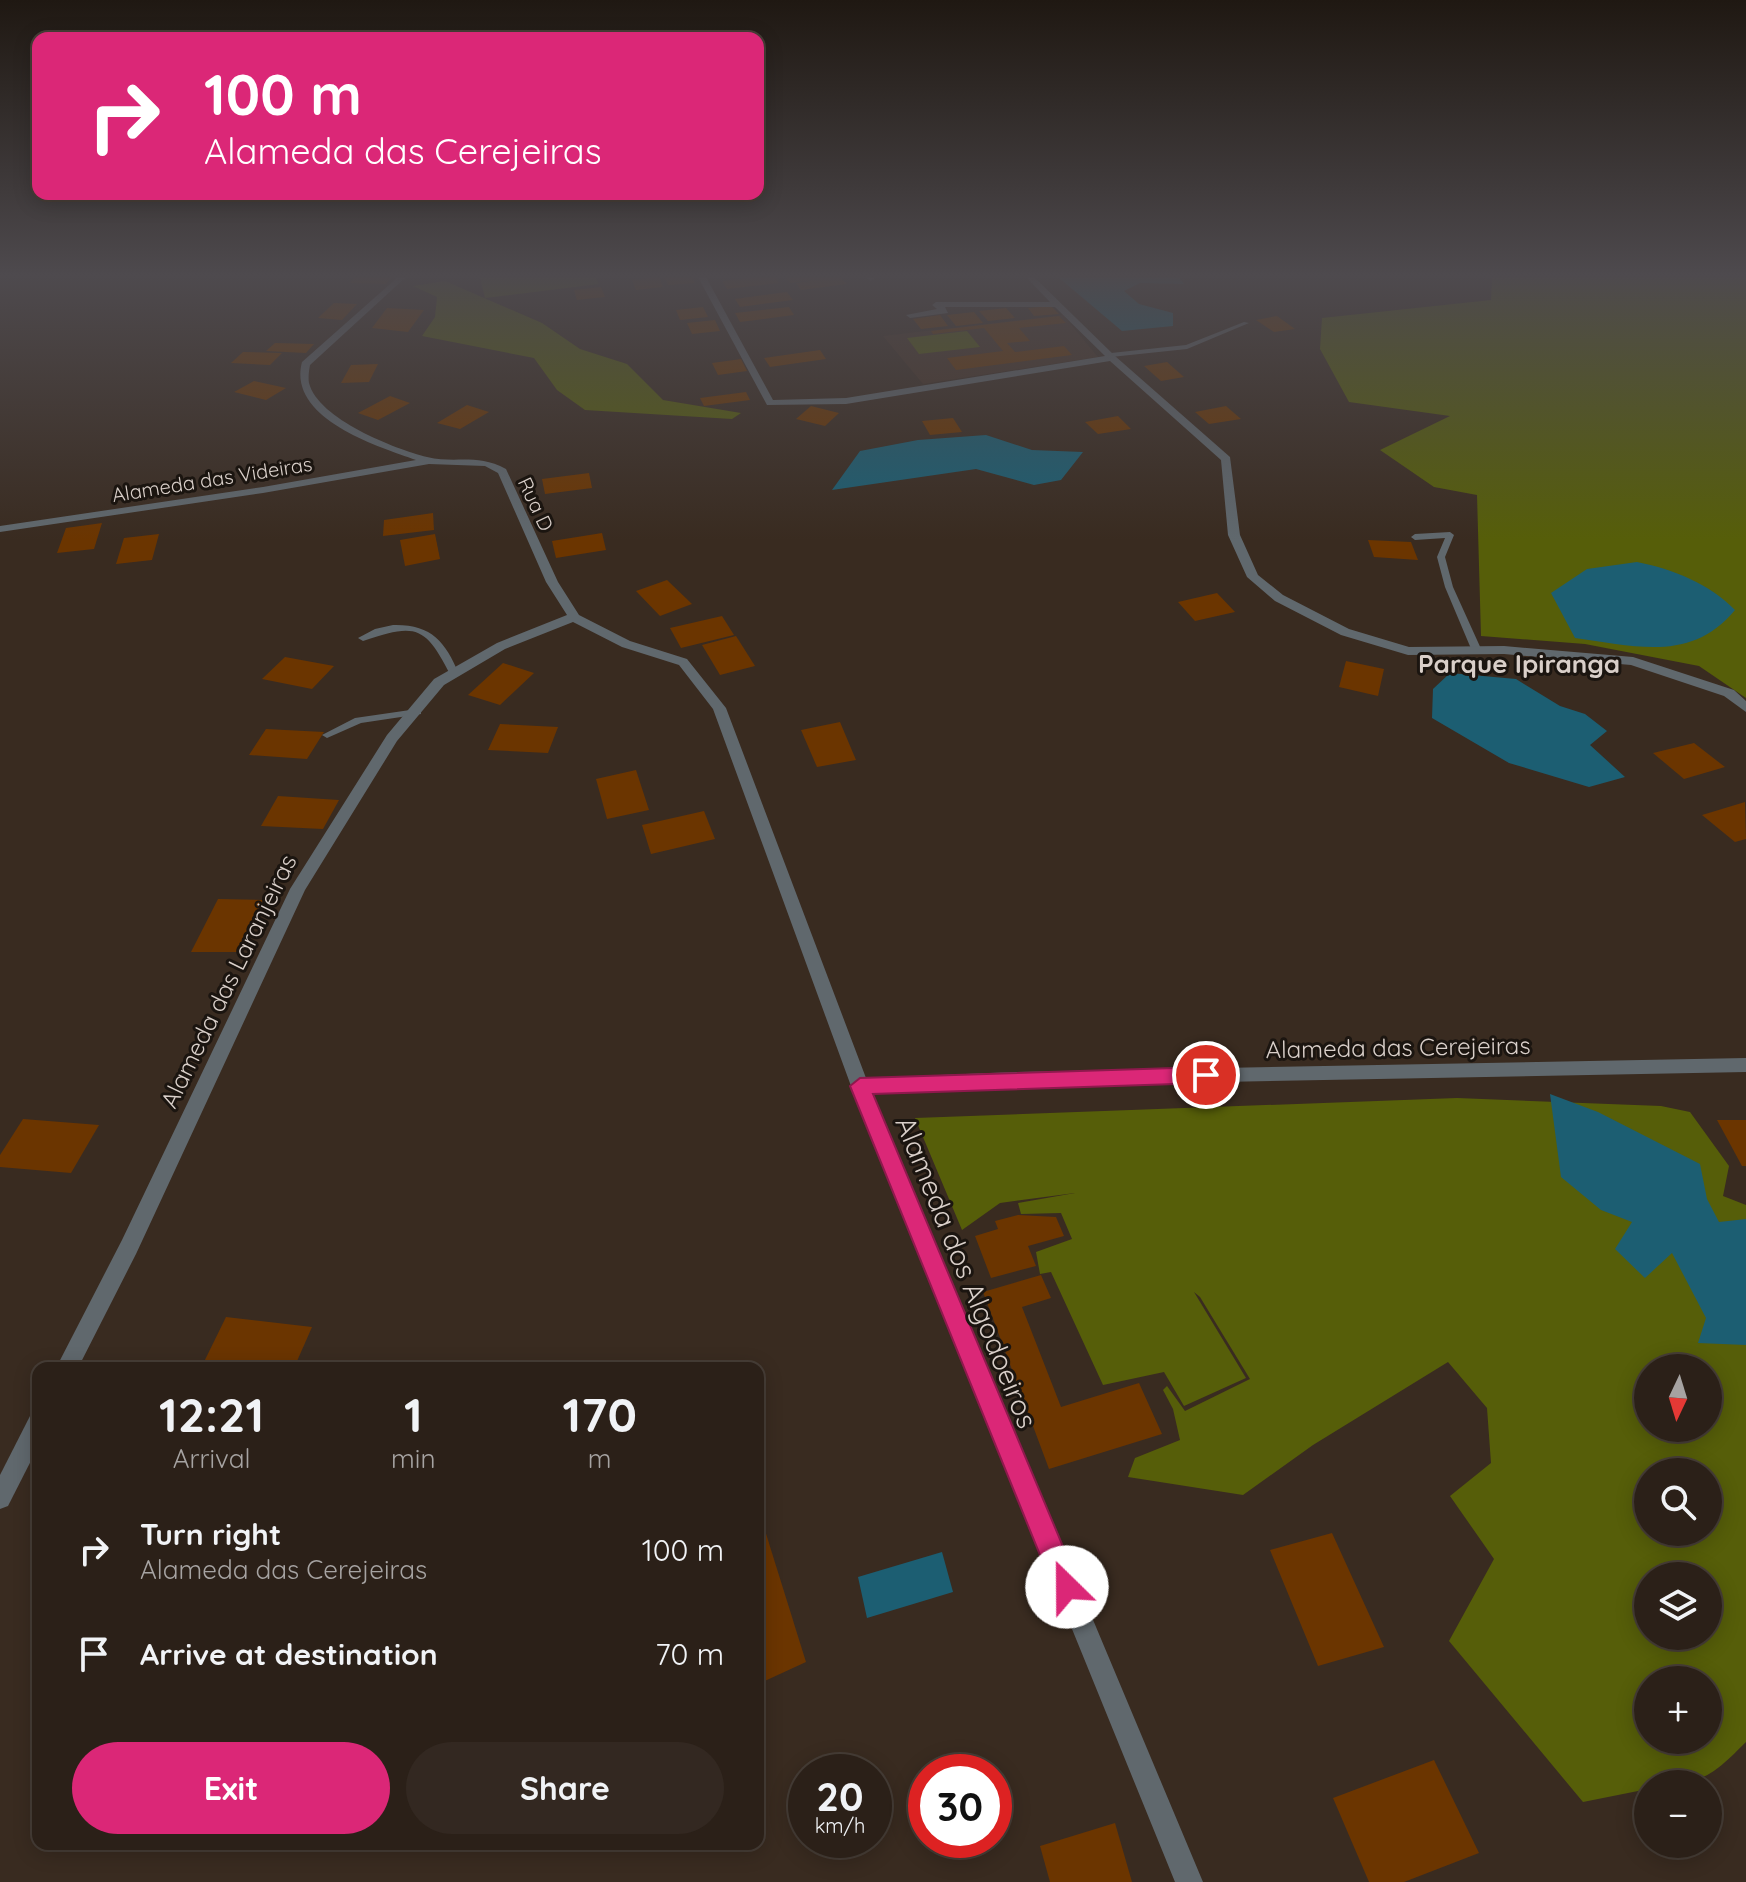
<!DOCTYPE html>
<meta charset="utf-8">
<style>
body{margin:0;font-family:Quicksand,sans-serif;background:#332821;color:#f1f3f6;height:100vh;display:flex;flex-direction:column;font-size:30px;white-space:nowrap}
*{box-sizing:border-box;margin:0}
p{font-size:26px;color:#a6a3a2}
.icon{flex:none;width:44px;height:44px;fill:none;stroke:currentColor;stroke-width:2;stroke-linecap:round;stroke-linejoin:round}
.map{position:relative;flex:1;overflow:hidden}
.panel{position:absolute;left:32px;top:1362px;width:732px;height:488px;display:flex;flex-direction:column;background:#2b2018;border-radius:16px;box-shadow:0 4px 20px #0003,0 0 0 2px #473e37}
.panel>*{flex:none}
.banner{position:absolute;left:32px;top:32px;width:732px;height:168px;border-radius:16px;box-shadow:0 4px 20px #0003,0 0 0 2px #473e37;background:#db2777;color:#fff;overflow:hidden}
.needle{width:52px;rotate:184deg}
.tools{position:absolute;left:1634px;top:1354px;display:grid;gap:16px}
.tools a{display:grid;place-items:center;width:88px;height:88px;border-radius:50%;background:#2b2018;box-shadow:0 4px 20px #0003,0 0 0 2px #473e37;font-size:40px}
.speed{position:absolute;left:788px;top:1754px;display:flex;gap:16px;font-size:40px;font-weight:700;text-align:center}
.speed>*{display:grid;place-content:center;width:104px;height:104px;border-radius:50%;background:#2b2018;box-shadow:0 4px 20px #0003,0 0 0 2px #473e37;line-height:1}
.speed small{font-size:20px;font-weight:400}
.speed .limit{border:12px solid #d22;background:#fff;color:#111}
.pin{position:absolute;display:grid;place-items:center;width:68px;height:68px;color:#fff;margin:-34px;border:4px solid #fff;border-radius:50%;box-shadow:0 2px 8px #0007}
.me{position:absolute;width:88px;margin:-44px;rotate:337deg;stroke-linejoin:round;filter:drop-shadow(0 0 6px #0008)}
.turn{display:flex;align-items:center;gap:28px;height:168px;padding:0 40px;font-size:36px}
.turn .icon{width:104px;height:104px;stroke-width:2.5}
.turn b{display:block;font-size:56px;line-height:68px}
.eta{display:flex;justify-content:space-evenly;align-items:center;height:136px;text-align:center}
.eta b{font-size:48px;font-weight:700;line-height:56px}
.cta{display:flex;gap:16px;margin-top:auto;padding:16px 40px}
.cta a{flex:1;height:92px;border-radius:48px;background:#db2777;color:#fff;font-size:32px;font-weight:700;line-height:92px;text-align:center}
.cta a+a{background:#332821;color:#f1f3f6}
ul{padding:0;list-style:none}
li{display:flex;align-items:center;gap:24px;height:104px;padding:0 40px}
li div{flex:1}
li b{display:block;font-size:30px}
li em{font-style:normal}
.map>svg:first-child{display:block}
</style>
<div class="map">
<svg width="1746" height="1882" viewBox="0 0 1746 1882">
<rect width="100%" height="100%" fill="#392b20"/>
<polygon fill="#453123" points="1063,315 1098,357 923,384 883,336"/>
<g fill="#565e09" fill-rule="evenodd">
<polygon points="480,277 595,277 599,284 485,298"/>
<polygon points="1492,277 1746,277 1746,698 1699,666 1585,644 1481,636 1477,495 1434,487 1380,450 1450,416 1349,402 1320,349 1322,318 1491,300"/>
<polygon points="445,281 542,323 580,349 627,364 663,400 741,413 732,419 585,410 557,390 534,358 422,336 435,317 437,297 413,286"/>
<polygon points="967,331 980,347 919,354 907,338"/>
<path d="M1457,1098L1661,1106L1690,1112L1729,1166L1723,1196L1746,1205V1742C1709,1779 1702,1784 1648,1784V1789L1583,1802L1449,1641L1494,1559L1450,1496L1491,1463L1487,1408L1448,1362L1313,1445L1243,1495L1128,1477L1135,1458L1180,1440L1173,1409L1163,1390L1167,1386L1185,1411L1250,1379L1200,1297L1194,1292L1246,1378L1184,1406L1164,1372L1103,1385L1051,1272L1040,1274L1036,1252L1072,1239L1061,1213L1021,1214L1018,1203L1075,1193L1000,1203L962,1230L915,1118ZM1648,1368H1708V1428H1648ZM1648,1472H1708V1532H1648ZM1648,1576H1708V1636H1648ZM1648,1680H1708V1740H1648Z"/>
</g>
<g fill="#1c5e72">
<polygon points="1058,277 1179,277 1184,284 1140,283 1124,291 1139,304 1173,313 1173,326 1122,331"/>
<polygon points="986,435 1032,450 1083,452 1061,480 1034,485 976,469 832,490 860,451 918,440"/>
<path d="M1637,562C1673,569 1710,584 1735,610C1691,663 1636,646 1575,638L1551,593L1587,569Z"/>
<polygon points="1450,673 1516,679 1560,706 1585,714 1607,731 1590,745 1625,777 1589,787 1509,763 1432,718 1433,689"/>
<polygon points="1550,1094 1598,1112 1700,1164 1707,1199 1719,1222 1746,1219 1746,1345 1698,1343 1706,1318 1672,1253 1645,1278 1615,1249 1632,1222 1601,1210 1561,1177"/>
<polygon points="942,1552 953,1592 867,1618 858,1577"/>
</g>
<g fill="#6b3500">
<polygon points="356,277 392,277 386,284 350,283"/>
<polygon points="659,277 663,287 636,290 632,280"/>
<polygon points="664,277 692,277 695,283 668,285"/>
<polygon points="759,277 775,277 779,283 727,289 722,281"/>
<polygon points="786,277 840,277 847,284 801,290 796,283 821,279 790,283"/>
<polygon points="601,287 605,297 577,300 574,290"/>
<polygon points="787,292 793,300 740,307 735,299"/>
<polygon points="334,303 357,304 342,320 318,318"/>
<polygon points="1051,306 1059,314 1034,316 1028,308"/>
<polygon points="703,307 708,317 680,320 676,310"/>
<polygon points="789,307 794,315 740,322 735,313"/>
<polygon points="387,308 424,310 408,332 372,328"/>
<polygon points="1006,308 1015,318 988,321 979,311"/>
<polygon points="974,312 983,323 956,326 947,315"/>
<polygon points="940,315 948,326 921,329 913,319"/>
<polygon points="1059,316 1066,323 1019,328 1030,341 1007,343 1015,352 1064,346 1072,355 956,370 947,358 1003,351 984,328 933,334 931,331"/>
<polygon points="1277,316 1295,329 1274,332 1256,320"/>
<polygon points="715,320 720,331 692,334 687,323"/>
<polygon points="275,343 314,344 306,353 266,351"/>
<polygon points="820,350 826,359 770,367 764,358"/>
<polygon points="243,352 282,353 270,365 231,363"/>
<polygon points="741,359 747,371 718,375 712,363"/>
<polygon points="1167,362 1184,377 1161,381 1144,366"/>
<polygon points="378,364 369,382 341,383 351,365"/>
<polygon points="254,381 286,388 266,400 234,392"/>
<polygon points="746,392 750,400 704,406 700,398"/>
<polygon points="390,396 410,403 378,420 358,413"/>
<polygon points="467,405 489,412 460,429 437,423"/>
<polygon points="811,406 839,413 825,426 796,419"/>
<polygon points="1226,406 1241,419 1209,424 1195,412"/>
<polygon points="1118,416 1131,429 1098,434 1085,422"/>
<polygon points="953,418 962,432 930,435 922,421"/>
<polygon points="589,473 592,488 545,494 542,479"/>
<polygon points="433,513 434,530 383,536 384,520"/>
<polygon points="102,523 94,549 57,553 66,528"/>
<polygon points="602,533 606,550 556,558 552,541"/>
<polygon points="159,534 152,560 116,564 124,538"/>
<polygon points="435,534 440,559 405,566 400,540"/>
<polygon points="1368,540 1411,542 1418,560 1374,557"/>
<polygon points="667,580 692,604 660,616 636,591"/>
<polygon points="1217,593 1235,612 1195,621 1178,602"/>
<polygon points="722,616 734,635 681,648 670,628"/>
<polygon points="736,636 755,666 720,675 702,645"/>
<polygon points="285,657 334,666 312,689 262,679"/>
<polygon points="1346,661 1384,669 1378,696 1339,687"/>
<polygon points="503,663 534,673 500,705 468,695"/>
<polygon points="840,722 856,760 817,767 801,730"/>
<polygon points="500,724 558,727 548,753 488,750"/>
<polygon points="266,729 324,732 307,759 249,755"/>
<polygon points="1694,743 1725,767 1684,779 1653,753"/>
<polygon points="636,770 649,810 607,819 596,779"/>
<polygon points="278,796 339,800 323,829 261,826"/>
<polygon points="1745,802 1746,839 1735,842 1702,815"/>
<polygon points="704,811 715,839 651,854 642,825"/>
<polygon points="218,899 263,900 238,952 191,952"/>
<polygon points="23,1119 99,1125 71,1173 0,1167 0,1155"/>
<polygon points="1717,1120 1746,1120 1746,1166 1742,1166"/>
<polygon points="1018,1215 1056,1217 1064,1236 1028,1246 1036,1266 991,1278 975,1236 998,1229 995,1221"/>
<polygon points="1041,1275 1051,1298 1022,1307 1061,1407 1139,1383 1162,1434 1049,1469 983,1292"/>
<polygon points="226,1317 312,1327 294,1368 201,1368"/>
<polygon points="758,1508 806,1662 758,1684"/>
<polygon points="1332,1533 1384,1647 1318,1666 1270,1550"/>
<polygon points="1434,1760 1479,1853 1404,1882 1369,1882 1333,1798"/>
<polygon points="1115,1823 1132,1882 1050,1882 1040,1846"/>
</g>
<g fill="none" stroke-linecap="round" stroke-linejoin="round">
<g fill="#60686d" fill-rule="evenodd">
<polygon points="1244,322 1249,323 1187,349 1111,357 1108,355 1111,353 1186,345"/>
<polygon points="1450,532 1454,535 1445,557 1453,587 1482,651 1477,654 1472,651 1445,587 1437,557 1445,538 1415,540 1411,537 1415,534"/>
<path d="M393,625C431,624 445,641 459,674L457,676H451C425,625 416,623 363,641L358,638L375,629Z"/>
<polygon points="417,709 421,710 421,714 361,723 327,738 322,735 355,718"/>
</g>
<g fill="#60686d" fill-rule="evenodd">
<path d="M398,277H406L310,365C309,370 308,378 309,383C318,419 395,449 427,457C456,464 476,453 506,469L558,582L579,615L630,641L687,659L726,708L866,1078L1015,1072L1746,1058V1072L1015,1086L872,1093L1203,1882H1175L851,1086L713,709L679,665L622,647L573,622L505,649L444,685L397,741L305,890L136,1254L78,1368H56L122,1240L290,889L387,735L434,679L497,643L567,615L546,582L498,473L485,466L429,464L263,493L0,532V526L263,487L416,460C376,446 287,418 302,362Z"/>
<polygon points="698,277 706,277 773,400 846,398 1105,356 1055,307 945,307 948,313 910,318 906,315 937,309 932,305 936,302 1050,302 1026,277 1034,277 1115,356 1230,457 1240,535 1258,575 1283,595 1349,629 1409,647 1504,646 1633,657 1734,690 1746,701 1746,712 1724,696 1631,665 1504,654 1408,655 1341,635 1275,601 1247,577 1228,535 1221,460 1110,361 846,404 767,405"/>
<polygon points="865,277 873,277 874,279 870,281"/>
<polygon points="38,1413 38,1447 8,1506 0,1509 0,1475 30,1416"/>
</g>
</g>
<linearGradient id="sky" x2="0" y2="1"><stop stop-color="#1f1812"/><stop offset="0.51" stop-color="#4e4a4e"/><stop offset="1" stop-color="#4e4a4e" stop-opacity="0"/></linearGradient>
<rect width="1746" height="540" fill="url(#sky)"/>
<polygon fill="#db2777" stroke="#8e194d" stroke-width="2" points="1206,1067 1216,1075 1206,1083 873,1094 1080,1587 1077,1597 1067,1601 1057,1597 850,1086 860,1078"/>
<g text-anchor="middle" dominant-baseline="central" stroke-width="6" stroke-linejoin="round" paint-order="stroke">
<g font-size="20" fill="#d9cfc9" stroke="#1b1510">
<text transform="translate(212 479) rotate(-9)">Alameda das Videiras</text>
<text transform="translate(536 504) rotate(65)">Rua D</text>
</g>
<g font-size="24" fill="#d9cfc9" stroke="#1b1510">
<text transform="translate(228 981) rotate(-64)">Alameda das Laranjeiras</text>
<text transform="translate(1398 1047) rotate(-1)">Alameda das Cerejeiras</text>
</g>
<g font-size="26" font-weight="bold" fill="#d9cfc9" stroke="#1b1510">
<text x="1519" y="663">Parque Ipiranga</text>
</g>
<g font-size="28" fill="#d9cfc9" stroke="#1b1510">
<text transform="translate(967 1272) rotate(68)">Alameda dos Algodoeiros</text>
</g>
</g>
</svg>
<div class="tools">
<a><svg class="needle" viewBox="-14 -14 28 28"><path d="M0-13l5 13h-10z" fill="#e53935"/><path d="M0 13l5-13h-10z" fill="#a6a3a2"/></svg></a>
<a><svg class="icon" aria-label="search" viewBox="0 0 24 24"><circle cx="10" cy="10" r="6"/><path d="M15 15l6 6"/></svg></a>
<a><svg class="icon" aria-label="layers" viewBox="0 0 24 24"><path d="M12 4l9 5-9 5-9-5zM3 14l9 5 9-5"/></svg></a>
<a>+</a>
<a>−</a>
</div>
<div class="speed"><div>20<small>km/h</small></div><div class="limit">30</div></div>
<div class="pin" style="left:1206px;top:1075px;background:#d93025"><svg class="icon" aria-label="arrive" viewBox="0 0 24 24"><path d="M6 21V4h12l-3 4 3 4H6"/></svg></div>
<svg class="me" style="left:1067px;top:1587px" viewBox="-20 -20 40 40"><circle r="19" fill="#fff"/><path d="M0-13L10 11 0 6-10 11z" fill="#db2777"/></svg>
<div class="banner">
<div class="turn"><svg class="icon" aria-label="right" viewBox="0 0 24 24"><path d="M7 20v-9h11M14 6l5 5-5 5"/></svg><div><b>100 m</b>Alameda das Cerejeiras</div></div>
</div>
<section class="panel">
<div class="eta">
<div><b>12:21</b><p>Arrival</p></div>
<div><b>1</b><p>min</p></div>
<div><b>170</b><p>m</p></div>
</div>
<ul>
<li><svg class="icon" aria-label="right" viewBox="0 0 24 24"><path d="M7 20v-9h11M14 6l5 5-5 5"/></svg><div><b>Turn right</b><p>Alameda das Cerejeiras</p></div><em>100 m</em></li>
<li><svg class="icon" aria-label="arrive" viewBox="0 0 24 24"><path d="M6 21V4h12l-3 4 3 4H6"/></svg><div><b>Arrive at destination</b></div><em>70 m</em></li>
</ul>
<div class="cta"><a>Exit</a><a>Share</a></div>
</section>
</div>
